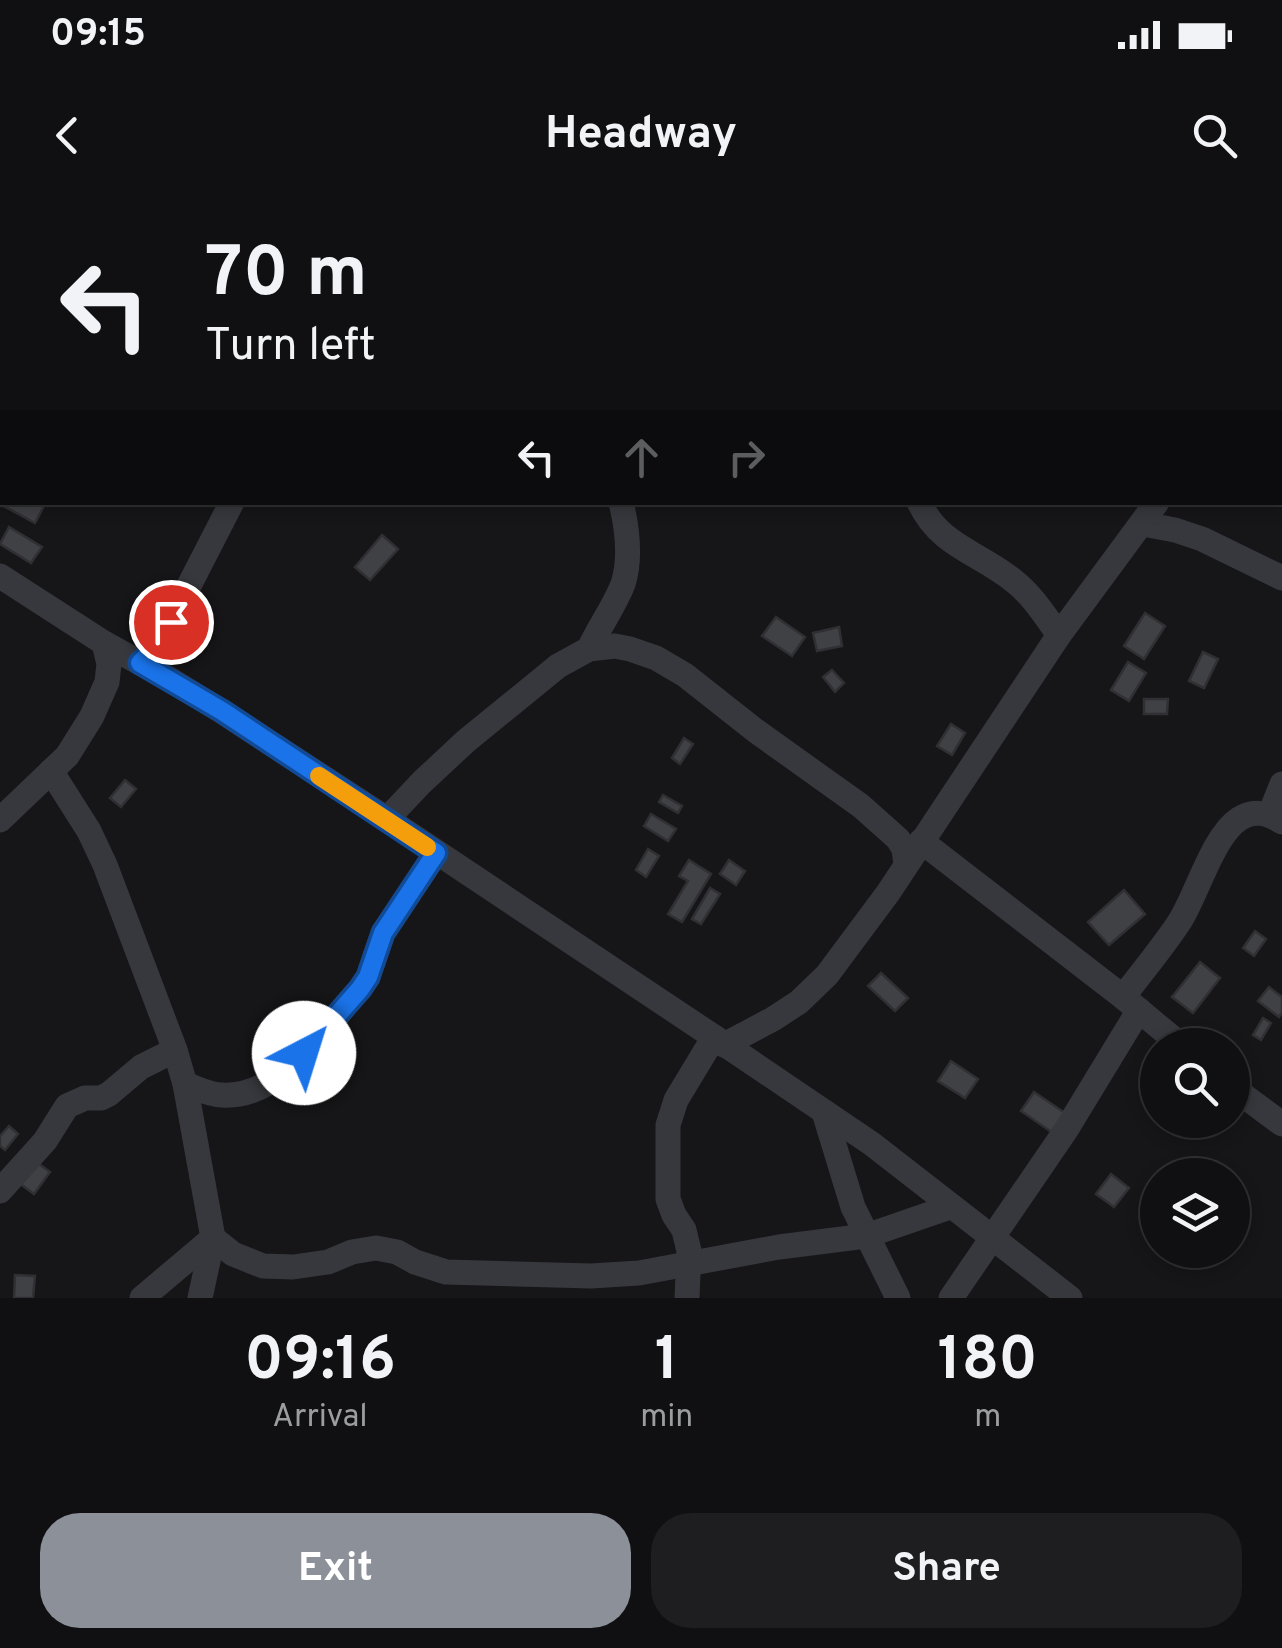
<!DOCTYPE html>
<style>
body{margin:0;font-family:Overpass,sans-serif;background:#1e1e20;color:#f1f3f6;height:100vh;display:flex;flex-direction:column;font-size:38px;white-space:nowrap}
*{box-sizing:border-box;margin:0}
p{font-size:32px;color:#9c9d9f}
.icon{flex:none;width:55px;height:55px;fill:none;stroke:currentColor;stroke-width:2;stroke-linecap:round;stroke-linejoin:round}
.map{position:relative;height:1098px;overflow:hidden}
.drawer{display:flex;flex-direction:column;background:#101012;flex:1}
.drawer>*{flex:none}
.top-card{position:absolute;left:0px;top:0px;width:1282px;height:305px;box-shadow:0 5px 15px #0003,0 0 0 2px #303032;background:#101012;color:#f1f3f6;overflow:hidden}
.tools{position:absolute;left:1140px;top:828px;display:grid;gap:20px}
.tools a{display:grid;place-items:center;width:110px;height:110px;border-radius:50%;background:#101012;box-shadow:0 5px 15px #0003,0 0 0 2px #303032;font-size:50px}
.pin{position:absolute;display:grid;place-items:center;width:85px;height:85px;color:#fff;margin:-42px;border:5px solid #fff;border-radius:50%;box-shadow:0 2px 10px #0007}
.me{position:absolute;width:110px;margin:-55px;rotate:40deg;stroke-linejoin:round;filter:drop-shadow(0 0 8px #0008)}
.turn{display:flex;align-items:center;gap:35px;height:210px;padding:0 40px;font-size:45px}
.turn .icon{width:130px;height:130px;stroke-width:2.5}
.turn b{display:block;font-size:70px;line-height:85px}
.lanes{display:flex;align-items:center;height:95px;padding:0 40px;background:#0003;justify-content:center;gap:50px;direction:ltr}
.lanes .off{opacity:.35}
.eta{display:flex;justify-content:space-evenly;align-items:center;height:170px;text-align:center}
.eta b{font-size:60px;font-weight:700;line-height:70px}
.cta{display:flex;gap:20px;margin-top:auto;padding:20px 40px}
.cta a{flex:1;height:115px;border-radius:40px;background:#8c9099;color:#fff;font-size:40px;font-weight:700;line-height:115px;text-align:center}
.cta a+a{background:#1e1e20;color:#f1f3f6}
.status{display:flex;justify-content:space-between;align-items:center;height:70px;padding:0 50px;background:#101012;direction:ltr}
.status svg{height:28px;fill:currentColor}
header{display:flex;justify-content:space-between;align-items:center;height:130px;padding:0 40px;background:#101012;font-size:45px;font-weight:700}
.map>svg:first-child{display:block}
</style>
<div class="status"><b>09:15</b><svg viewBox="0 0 49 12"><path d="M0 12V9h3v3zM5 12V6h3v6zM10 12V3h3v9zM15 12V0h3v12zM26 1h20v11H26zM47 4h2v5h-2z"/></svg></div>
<header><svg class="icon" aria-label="back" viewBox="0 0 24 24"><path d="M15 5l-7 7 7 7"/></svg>Headway<svg class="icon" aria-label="search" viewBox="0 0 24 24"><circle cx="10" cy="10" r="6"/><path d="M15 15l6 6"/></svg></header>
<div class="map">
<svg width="1282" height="1098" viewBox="0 0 1282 1098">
<rect width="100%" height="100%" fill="#161618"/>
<g fill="#404145" stroke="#303034" stroke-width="2.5">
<polygon points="2,299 2,302 46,302 35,323 0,304"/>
<polygon points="9,327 42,347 31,363 0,344"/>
<polygon points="382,335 398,349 370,380 355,367"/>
<polygon points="1145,413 1165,426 1144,459 1124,446"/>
<polygon points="776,417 805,437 792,456 762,436"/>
<polygon points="839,427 842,446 817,451 813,433"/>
<polygon points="1203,452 1218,459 1204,488 1189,481"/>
<polygon points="1128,462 1146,473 1129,501 1111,490"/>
<polygon points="832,470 844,483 835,492 823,477"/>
<polygon points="1144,499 1168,499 1167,514 1144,514"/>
<polygon points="951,524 965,533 952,555 937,546"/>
<polygon points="684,538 693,544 680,564 672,558"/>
<polygon points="125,580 136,589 121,607 110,598"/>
<polygon points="663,595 682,606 678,613 659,602"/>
<polygon points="651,614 676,629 668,641 644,626"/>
<polygon points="648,649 659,656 646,677 636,670"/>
<polygon points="689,660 711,674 682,722 668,714 688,681 679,676"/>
<polygon points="729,660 745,671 736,685 720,674"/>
<polygon points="710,688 720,694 701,724 692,719"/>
<polygon points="1124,690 1145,714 1109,745 1088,722"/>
<polygon points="1255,731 1266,739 1254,756 1243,748"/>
<polygon points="1200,762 1220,778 1193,813 1172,797"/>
<polygon points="881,773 908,798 895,811 868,786"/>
<polygon points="1269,787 1282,797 1282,812 1279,817 1258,801"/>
<polygon points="1263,818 1271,823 1261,840 1253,835"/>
<polygon points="951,861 978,879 965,898 938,881"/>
<polygon points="1034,892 1065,913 1053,933 1021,911"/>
<polygon points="9,926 18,934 5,950 0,946 0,936"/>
<polygon points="35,961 50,972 34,994 19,983"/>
<polygon points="1111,974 1129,988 1114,1007 1096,994"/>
<polygon points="15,1075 35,1076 33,1098 14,1098"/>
</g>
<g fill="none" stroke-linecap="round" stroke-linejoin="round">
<polyline stroke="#3d3f44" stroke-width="4" stroke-dasharray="5 8" stroke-linecap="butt" points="860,0 861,2"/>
<g stroke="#37383d" stroke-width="25">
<polyline points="459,0 465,2"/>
<polyline points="1120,0 1124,2"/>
<polyline points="236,2 238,0"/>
<polyline points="416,2 417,0"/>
<polyline points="669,2 669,0"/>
<polyline points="988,2 990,0"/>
<polyline points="1280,110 1282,107"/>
<polyline points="0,134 2,129"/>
<path d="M919,302C940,347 979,352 1014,381C1033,396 1045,416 1059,435"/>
<polyline points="1143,324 1175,330 1202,339 1282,378"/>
<polyline points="0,376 104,443 171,480 221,511 387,619 714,837 872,944 1070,1098"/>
<path d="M589,449C599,427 614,407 623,384C631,359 627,327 621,302"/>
<polyline points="140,463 159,444 232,302"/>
<polyline points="51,571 89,631 105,665 175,850 185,884 213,1038 200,1098"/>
<polyline points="1270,614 1282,584"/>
<polyline points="387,619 422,582 466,541 558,466 589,449 615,446 630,449 656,458 685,475 756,531 861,606 898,639 904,649 906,664"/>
<polyline points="0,620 67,556 92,516 107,482 109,464 104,443"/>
<polyline points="921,641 1123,797 1181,845"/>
<path d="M1123,797C1142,772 1163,747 1180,721C1197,694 1213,636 1239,619C1254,609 1268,613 1282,622"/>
<polyline points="724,845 773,819 799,802 827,775 888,693 1059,435 1157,302"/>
<path d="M185,884C197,888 209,895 222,895C282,899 324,827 360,789L368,777L383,733L436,653"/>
<polyline points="1232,887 1282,924"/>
<polyline points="824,912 853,1007 898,1098"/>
<polyline points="0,991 45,941 67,906 85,898 101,898 109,894 141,867 175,850"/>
<polyline points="142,1098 213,1038 233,1054 263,1066 293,1067 328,1062 352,1052 376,1048 397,1052 415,1062 446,1072 591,1076 639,1073 779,1047 866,1036 950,1007"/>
<polyline points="687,1098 689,1051 684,1030 674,1015 668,999 668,925 676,900 714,837"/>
<polyline points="951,1098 1066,930 1139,810"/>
</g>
</g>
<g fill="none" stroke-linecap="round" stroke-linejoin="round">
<defs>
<polyline id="route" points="171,422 159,444 140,463 222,511 436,653 383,733 368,777 360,789 304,853"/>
</defs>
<use href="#route" stroke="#114b97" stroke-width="25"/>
<use href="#route" stroke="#1a73e8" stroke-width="18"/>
<polyline stroke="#f59e0b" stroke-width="18" points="319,576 427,647"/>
</g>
</svg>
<div class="tools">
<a><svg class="icon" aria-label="search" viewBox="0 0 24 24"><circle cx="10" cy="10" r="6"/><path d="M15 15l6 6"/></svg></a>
<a><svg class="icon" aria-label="layers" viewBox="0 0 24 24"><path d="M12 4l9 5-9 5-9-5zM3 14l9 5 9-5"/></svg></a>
</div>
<div class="pin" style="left:171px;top:422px;background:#d93025"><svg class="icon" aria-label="arrive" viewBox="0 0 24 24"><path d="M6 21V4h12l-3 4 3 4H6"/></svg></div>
<svg class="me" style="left:304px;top:853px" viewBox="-20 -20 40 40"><circle r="19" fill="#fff"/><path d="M0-13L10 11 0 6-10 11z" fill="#1a73e8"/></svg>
<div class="top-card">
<div class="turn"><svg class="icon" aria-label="left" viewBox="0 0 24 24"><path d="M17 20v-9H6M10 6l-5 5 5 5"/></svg><div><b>70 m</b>Turn left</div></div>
<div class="lanes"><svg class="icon" aria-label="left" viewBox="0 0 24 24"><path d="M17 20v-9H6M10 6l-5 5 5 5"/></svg><svg class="icon off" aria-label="ahead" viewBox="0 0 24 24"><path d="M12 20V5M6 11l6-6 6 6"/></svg><svg class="icon off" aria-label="right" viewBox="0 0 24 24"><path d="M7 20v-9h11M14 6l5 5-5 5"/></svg></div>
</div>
</div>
<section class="drawer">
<div class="eta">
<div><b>09:16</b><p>Arrival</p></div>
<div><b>1</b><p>min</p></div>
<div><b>180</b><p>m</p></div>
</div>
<div class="cta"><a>Exit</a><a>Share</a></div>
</section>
